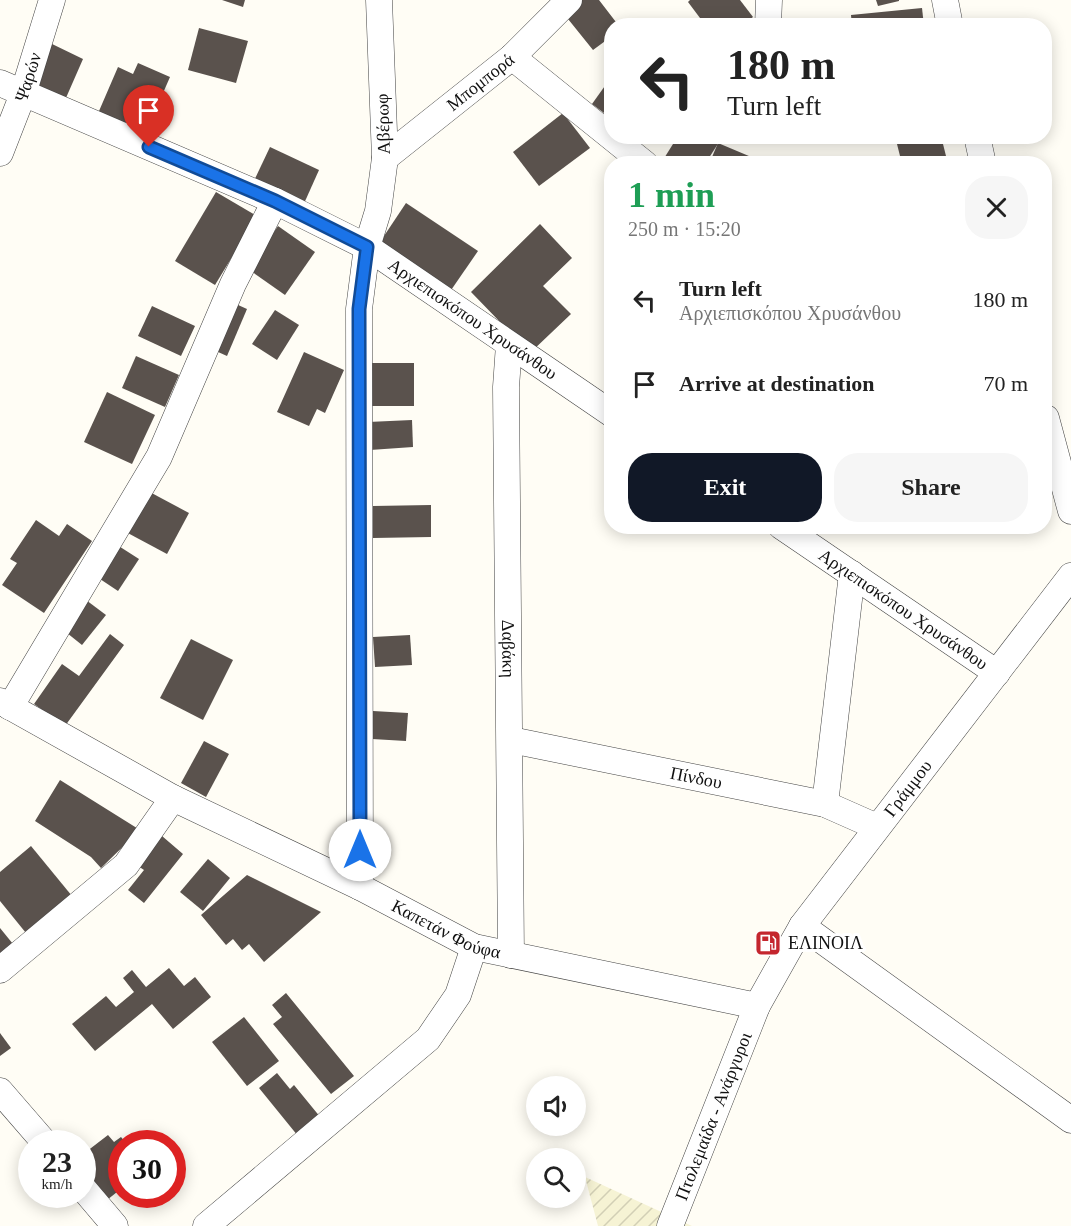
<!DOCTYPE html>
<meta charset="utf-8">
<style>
body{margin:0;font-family:"Times New Roman",serif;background:#f6f6f6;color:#222;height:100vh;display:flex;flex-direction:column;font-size:22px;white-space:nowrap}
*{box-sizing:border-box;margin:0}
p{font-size:20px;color:#767676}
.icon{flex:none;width:33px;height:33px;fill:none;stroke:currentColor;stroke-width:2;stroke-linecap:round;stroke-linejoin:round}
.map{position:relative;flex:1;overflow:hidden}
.details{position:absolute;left:604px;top:156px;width:448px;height:378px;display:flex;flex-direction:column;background:#fff;border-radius:24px;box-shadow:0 3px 15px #0003}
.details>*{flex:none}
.banner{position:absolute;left:604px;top:18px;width:448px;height:126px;border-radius:24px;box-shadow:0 3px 15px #0003;background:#fff;color:#222;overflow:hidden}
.buttons{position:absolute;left:526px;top:1076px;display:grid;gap:12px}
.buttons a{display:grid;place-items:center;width:60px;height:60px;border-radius:50%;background:#fff;box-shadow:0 3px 15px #0003;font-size:30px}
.speed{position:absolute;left:18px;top:1130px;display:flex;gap:12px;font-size:30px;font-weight:700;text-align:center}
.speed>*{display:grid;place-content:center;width:78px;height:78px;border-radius:50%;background:#fff;box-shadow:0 3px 15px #0003;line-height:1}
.speed small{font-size:15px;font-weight:400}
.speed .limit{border:9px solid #d22;background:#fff;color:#111}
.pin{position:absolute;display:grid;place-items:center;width:51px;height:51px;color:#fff;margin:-62px -26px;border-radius:50% 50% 50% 0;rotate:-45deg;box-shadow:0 0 6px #0007}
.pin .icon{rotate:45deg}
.me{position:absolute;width:66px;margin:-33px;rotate:0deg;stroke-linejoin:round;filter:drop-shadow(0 0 4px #0008)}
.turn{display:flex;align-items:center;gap:21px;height:126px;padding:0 24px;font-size:27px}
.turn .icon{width:78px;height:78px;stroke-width:2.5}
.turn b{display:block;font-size:42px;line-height:51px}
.round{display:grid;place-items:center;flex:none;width:63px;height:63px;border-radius:24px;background:#f6f6f6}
.head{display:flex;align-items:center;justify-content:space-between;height:102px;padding:0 24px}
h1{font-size:36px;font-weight:700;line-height:45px;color:#1e9e55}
.cta{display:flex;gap:12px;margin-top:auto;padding:12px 24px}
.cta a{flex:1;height:69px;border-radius:24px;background:#111827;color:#fff;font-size:24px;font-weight:700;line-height:69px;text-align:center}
.cta a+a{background:#f6f6f6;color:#222}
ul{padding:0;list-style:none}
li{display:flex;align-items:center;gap:18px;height:84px;padding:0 24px}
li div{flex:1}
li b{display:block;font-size:22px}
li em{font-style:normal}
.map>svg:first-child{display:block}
</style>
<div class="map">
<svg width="1071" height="1226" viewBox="0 0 1071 1226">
<defs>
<pattern id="farmland-furrows" width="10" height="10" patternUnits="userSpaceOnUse" patternTransform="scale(1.5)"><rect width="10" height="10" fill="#f6f3d4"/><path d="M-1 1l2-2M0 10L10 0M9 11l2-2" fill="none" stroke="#d2cfb5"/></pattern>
</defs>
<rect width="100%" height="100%" fill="#fffdf5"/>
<polygon fill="url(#farmland-furrows)" points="585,1177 692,1226 598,1226"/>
<g fill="#5a524d">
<polygon points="222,0 245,0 243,7"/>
<polygon points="581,0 599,0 619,26 612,26 612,36 593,50 564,14"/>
<polygon points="690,0 740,0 753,17 742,26 706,26 688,2"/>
<polygon points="876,0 899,0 899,1 878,6"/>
<polygon points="922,8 924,26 852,26 851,15"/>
<polygon points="199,28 248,41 236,83 188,70"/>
<polygon points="50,43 83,59 62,107 28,92"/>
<polygon points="138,63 170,77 149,125 131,117 124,130 96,118 118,67 133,74"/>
<polygon points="612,76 612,119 592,104"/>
<polygon points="563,113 590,148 539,186 513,152"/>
<polygon points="678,136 723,136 705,164 668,164 663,160"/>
<polygon points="895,136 941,136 948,164 902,164"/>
<polygon points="718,143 756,159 754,164 709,164"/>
<polygon points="270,147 319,170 302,208 252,185"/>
<polygon points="216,192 257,216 215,285 175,261"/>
<polygon points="406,203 478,251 447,296 376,248"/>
<polygon points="540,224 572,258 543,286 571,314 530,353 471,292"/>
<polygon points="278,226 315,252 285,295 248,269"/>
<polygon points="227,300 247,309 227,356 207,347"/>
<polygon points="152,306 195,326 181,356 138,336"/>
<polygon points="275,310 299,325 277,360 252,344"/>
<polygon points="304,352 344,370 325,413 317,409 309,426 277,412"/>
<polygon points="136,356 179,375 165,407 122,388"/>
<rect x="372" y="363" width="42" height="43"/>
<polygon points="107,392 155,415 132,464 84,442"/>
<polygon points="412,420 413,447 370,450 368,422"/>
<polygon points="146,490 189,513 167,554 124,531"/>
<polygon points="431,505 431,537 373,538 373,506"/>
<polygon points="36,520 59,536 67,524 92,541 44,613 2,585 17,563 10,559"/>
<polygon points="114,543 139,559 118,591 94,575"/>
<polygon points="86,600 106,615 82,645 62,629"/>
<polygon points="110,634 124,645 65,726 34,704 62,664 79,676"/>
<polygon points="410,635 412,665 375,667 373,637"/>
<polygon points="191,639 233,660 203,720 160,698"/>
<polygon points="373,711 408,713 406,741 372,739"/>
<polygon points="204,741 229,754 206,797 181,783"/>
<polygon points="60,780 140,830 101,868 91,857 35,821"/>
<polygon points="162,836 183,854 144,903 128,890 144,870 138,866"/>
<polygon points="31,846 72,896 26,933 0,901 0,872"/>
<polygon points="208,859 230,878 203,911 180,892"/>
<polygon points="247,875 321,912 264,962 249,944 242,950 233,939 226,945 201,915"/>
<polygon points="0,928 13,944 0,954"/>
<polygon points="169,968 184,986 195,977 211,997 173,1029 152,1004 95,1051 72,1024 106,996 116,1007 134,992 123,978 132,970 146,987"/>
<polygon points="286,993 354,1076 331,1094 273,1024 282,1017 272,1005"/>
<polygon points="244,1017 279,1061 247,1086 212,1042"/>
<polygon points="0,1033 11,1048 0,1056"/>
<polygon points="277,1073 290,1089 294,1085 321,1118 298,1136 259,1088"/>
<polygon points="108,1135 114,1142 121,1137 126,1143 122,1143 122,1188 107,1200 82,1169 82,1155"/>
</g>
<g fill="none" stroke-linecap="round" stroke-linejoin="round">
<defs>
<g id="minor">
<polyline points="945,0 950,26"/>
<polyline points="768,26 769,0"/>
<polyline points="512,57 645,164"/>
<path id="s1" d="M0,83L275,201L367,247L612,414"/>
<polyline points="977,136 983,164"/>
<path id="s2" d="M0,153L23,94L52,0"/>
<path id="s3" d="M385,158L512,57L569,0"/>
<path id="s4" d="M509,345L506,387L511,955"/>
<polyline points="1046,418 1071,511"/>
<path id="s5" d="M781,526L997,673"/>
<path id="s6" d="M0,701L173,798L360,887L474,947L757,1006"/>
<polyline points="10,707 159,457 233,284 275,201"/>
<path id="s7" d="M511,740L825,804L877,827"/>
<polyline points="825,804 852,574"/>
<polyline points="360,887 359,309 367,247 378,211 385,158 379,0"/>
<polyline points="802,926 1071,1120"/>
<polyline points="0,970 126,865 173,798"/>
<polyline points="0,1091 45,1143"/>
<polyline points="82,1187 115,1226"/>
<polyline points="206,1226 428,1039 458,995 474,947"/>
<path id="s8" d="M670,1226L757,1006L802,926L1071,576"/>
</g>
</defs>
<use href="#minor" stroke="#444" stroke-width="27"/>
<use href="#minor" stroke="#fff" stroke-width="26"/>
</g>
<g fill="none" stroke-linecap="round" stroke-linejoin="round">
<defs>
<polyline id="route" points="149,147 275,201 367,247 359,309 360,850"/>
</defs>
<use href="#route" stroke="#114b97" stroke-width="15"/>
<use href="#route" stroke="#1a73e8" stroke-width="10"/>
</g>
<defs>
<symbol id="fuel-square" viewBox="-11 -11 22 22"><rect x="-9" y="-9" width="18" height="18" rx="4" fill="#c4262e" stroke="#fff"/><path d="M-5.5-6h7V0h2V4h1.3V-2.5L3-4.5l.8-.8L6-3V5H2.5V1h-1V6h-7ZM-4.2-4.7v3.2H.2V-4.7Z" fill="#fff"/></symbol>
</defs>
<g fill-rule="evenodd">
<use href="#fuel-square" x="753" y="928" width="30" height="30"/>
</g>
<g text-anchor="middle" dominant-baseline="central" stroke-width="6" stroke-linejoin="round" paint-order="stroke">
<g font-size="18" fill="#111" stroke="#fff">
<text stroke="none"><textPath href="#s2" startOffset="81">Ψαρών</textPath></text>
<text stroke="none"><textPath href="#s3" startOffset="122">Μπομπορά</textPath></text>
<text transform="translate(383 124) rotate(-92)">Αβέρωφ</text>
<text stroke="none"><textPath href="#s1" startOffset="530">Αρχιεπισκόπου Χρυσάνθου</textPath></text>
<text stroke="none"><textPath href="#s5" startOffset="148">Αρχιεπισκόπου Χρυσάνθου</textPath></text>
<text stroke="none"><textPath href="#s4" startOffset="304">Δαβάκη</textPath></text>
<text stroke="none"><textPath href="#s7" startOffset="189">Πίνδου</textPath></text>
<text stroke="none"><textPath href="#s8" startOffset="502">Γράμμου</textPath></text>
<text stroke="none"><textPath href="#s6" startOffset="502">Καπετάν Φούφα</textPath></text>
<text stroke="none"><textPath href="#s8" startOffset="118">Πτολεμαίδα - Ανάργυροι</textPath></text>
</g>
<g font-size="18" fill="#111" stroke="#fff" text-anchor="start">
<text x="788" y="943">ΕΛΙΝΟΙΛ</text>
</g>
</g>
</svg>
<div class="buttons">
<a><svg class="icon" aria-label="sound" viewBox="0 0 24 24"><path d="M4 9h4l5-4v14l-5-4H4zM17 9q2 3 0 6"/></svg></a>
<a><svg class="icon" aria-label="search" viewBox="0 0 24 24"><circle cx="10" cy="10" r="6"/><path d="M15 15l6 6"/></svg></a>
</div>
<div class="speed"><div>23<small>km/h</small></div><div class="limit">30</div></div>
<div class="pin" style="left:149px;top:147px;background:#d93025"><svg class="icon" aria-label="arrive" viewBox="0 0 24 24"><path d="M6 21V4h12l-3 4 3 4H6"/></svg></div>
<svg class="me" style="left:360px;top:850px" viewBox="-20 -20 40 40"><circle r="19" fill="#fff"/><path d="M0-13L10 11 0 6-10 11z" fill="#1a73e8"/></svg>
<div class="banner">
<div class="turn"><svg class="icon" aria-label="left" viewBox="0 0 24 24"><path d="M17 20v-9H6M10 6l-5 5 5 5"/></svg><div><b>180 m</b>Turn left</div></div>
</div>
<section class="details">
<div class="head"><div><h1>1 min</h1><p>250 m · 15:20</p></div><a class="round"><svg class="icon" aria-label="close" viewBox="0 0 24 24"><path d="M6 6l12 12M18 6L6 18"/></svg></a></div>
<ul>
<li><svg class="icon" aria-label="left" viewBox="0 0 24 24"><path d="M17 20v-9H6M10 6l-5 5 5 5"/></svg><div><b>Turn left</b><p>Αρχιεπισκόπου Χρυσάνθου</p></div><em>180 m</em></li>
<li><svg class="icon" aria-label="arrive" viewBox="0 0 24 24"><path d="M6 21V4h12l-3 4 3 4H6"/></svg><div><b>Arrive at destination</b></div><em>70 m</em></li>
</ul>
<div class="cta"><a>Exit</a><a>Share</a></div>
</section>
</div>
